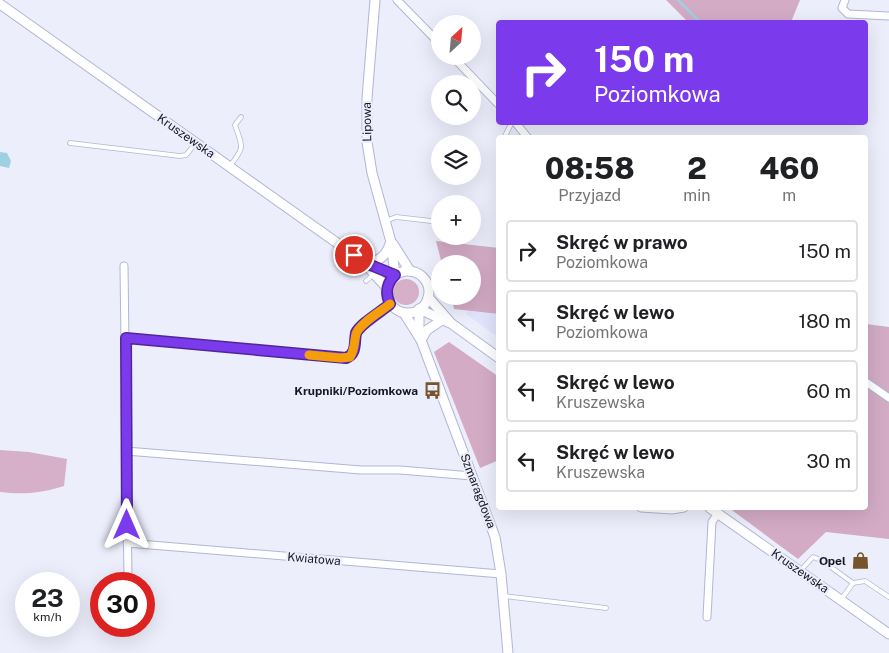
<!DOCTYPE html>
<html lang="pl">
<meta charset="utf-8">
<style>
body{margin:0;font-family:"Public Sans",sans-serif;background:#f2f2f2;color:#202124;height:100vh;display:flex;flex-direction:column;font-size:19px;white-space:nowrap}
*{box-sizing:border-box;margin:0}
p{font-size:16px;color:#757577}
.icon{flex:none;width:28px;height:28px;fill:none;stroke:currentColor;stroke-width:2;stroke-linecap:round;stroke-linejoin:round}
.map{position:relative;flex:1;overflow:hidden}
.sheet{position:absolute;left:496px;top:135px;width:372px;height:375px;display:flex;flex-direction:column;background:#fff;border-radius:5px;box-shadow:0 5px 20px #0002}
.sheet>*{flex:none}
.top-card{position:absolute;left:496px;top:20px;width:372px;height:105px;border-radius:5px;box-shadow:0 5px 20px #0002;background:#7c3aed;color:#fff;overflow:hidden}
.needle{width:32px;rotate:26deg}
.fabs{position:absolute;left:431px;top:15px;display:grid;gap:10px}
.fabs a{display:grid;place-items:center;width:50px;height:50px;border-radius:50%;background:#fff;box-shadow:0 5px 20px #0002;font-size:25px}
.speed{position:absolute;left:15px;top:572px;display:flex;gap:10px;font-size:25px;font-weight:700;text-align:center}
.speed>*{display:grid;place-content:center;width:65px;height:65px;border-radius:50%;background:#fff;box-shadow:0 5px 20px #0002;line-height:1}
.speed small{font-size:12px;font-weight:400}
.speed .limit{border:8px solid #d22;background:#fff;color:#111}
.pin{position:absolute;display:grid;place-items:center;width:42px;height:42px;color:#fff;margin:-21px;border:2px solid #fff;border-radius:50%;box-shadow:0 1px 5px #0007}
.me{position:absolute;width:55px;margin:-28px;rotate:0deg;stroke-linejoin:round;filter:drop-shadow(0 0 4px #0008)}
.turn{display:flex;align-items:center;gap:18px;height:105px;padding:0 15px;font-size:22px}
.turn .icon{width:65px;height:65px;stroke-width:2.5}
.turn b{display:block;font-size:35px;line-height:42px}
.eta{display:flex;justify-content:space-evenly;align-items:center;height:85px;text-align:center}
.eta b{font-size:30px;font-weight:800;line-height:35px}
ul{padding:0;list-style:none}
li{display:flex;align-items:center;gap:15px;height:62px;margin:0 10px 8px;padding:0 5px;border:2px solid #e0e0e0;border-radius:5px}
li div{flex:1}
li b{display:block;font-size:19px}
li em{font-style:normal}
.map>svg:first-child{display:block}
</style>
<div class="map">
<svg width="889" height="653" viewBox="0 0 889 653">
<rect width="100%" height="100%" fill="#eceefc"/>
<polygon fill="#e1e4fc" points="468,311 499,314 499,338 466,314"/>
<g fill="#d5b0c8">
<circle cx="406" cy="292" r="13"/>
<path d="M0,450L29,452L67,459L64,486C41,493 24,495 0,492Z"/>
</g>
<g fill="#d3abc5">
<polygon points="666,0 800,0 791,22 688,22"/>
<polygon points="436,241 499,248 499,314 454,309 451,296 472,296 472,264 442,264"/>
<polygon points="866,324 889,327 889,539 826,532 798,559 729,508 866,508"/>
<polygon points="449,342 499,377 499,460 480,468 434,352"/>
</g>
<polygon fill="#9dd1e0" points="0,152 7,153 11,161 9,168 0,166"/>
<g fill="none" stroke-linecap="round" stroke-linejoin="round">
<polyline stroke="#9dd1e0" stroke-width="2.5" points="678,0 700,22"/>
<defs>
<g id="service">
<polyline points="504,138 512,122"/>
<polyline points="70,143 180,156 186,155 195,144"/>
<path d="M229,167C245,147 243,148 235,125L241,117"/>
<polyline points="386,221 396,217 440,222"/>
<polyline points="366,281 374,274"/>
<polyline points="800,571 813,557 821,560 853,583"/>
<polyline points="503,596 606,608"/>
<polyline points="841,600 853,583 865,581 889,597"/>
</g>
<g id="minor">
<polyline points="397,0 440,44"/>
<polyline points="845,0 842,8 848,14 889,16"/>
<polyline points="452,56 499,105"/>
<polyline points="515,122 528,138"/>
<polyline points="124,266 128,579"/>
<path d="M126,338L346,359C358,353 353,339 358,330C363,321 382,310 390,304"/>
<polyline points="866,382 889,398"/>
<polyline points="126,451 361,470 400,470 472,476"/>
<polyline points="641,508 672,510 684,508"/>
<polyline points="127,543 501,574"/>
<polyline points="707,617 712,522 718,513"/>
</g>
<g id="tertiary">
<polyline points="375,0 367,98 367,142 372,173 391,242 395,275"/>
<polyline points="0,4 354,255 383,271 395,275"/>
<polyline points="393,244 410,271"/>
<path d="M368,264C380,260 386,256 390,244"/>
<polyline points="366,265 387,288"/>
<circle cx="408" cy="292" r="21"/>
<polyline points="428,297 450,322"/>
<polyline points="419,309 452,324 499,358"/>
<polyline points="419,309 419,336"/>
<polyline points="404,313 421,340 495,537 501,574 508,653"/>
<polyline points="421,340 427,330 442,320"/>
<polyline points="710,508 889,634"/>
</g>
</defs>
<use href="#service" stroke="#b1b6d5" stroke-width="5.5"/>
<use href="#minor" stroke="#b1b6d5" stroke-width="9"/>
<use href="#tertiary" stroke="#b1b6d5" stroke-width="11"/>
<use href="#service" stroke="#fff" stroke-width="4"/>
<use href="#minor" stroke="#fff" stroke-width="7"/>
<use href="#tertiary" stroke="#fff" stroke-width="9"/>
</g>
<g fill="none" stroke-linecap="round" stroke-linejoin="round">
<defs>
<path id="route" d="M127,525L126,338L346,358C357,354 354,343 356,333C360,324 382,311 390,304C385,293 386,284 395,275L368,264L354,255"/>
</defs>
<use href="#route" stroke="#51269a" stroke-width="12"/>
<use href="#route" stroke="#7c3aed" stroke-width="9"/>
<path stroke="#f59e0b" stroke-width="9" d="M309,355L341,358L350,357C355,349 354,342 356,334C359,324 381,311 390,304"/>
</g>
<defs>
<symbol id="bus-bare" viewBox="-9 -9 18 18"><path d="M-5-6H5V4H4V6H2V4H-2V6H-4V4H-5ZM-3.5-4V0h7V-4ZM-3.5 1.2v1.5H-2V1.2ZM2 1.2v1.5H3.5V1.2Z" fill="#76552c" stroke="#eceefc" stroke-width="2.5" paint-order="stroke"/></symbol>
<symbol id="shop-bare" viewBox="-9 -9 18 18"><path d="M-5-2.5h2.3a2.7 3.5 0 0 1 5.4 0H5L5.5 6h-11ZM-1.5-2.5h3a1.5 2.3 0 0 0-3 0Z" fill="#76552c" stroke="#eceefc" stroke-width="2.5" paint-order="stroke"/></symbol>
</defs>
<g fill-rule="evenodd">
<use href="#bus-bare" x="420" y="378" width="25" height="25"/>
<use href="#shop-bare" x="848" y="548" width="25" height="25"/>
</g>
<g text-anchor="middle" dominant-baseline="central" stroke-width="4.5" stroke-linejoin="round" paint-order="stroke">
<g font-size="12" fill="#151722" stroke="#eceefc">
<text transform="translate(367 122) rotate(-91)">Lipowa</text>
<text transform="translate(186 136) rotate(35)">Kruszewska</text>
<text transform="translate(478 491) rotate(69)">Szmaragdowa</text>
<text transform="translate(314 559) rotate(5)">Kwiatowa</text>
<text transform="translate(800 571) rotate(35)">Kruszewska</text>
</g>
<g font-size="12" font-weight="bold" fill="#151722" stroke="#eceefc" text-anchor="end">
<text x="418" y="391">Krupniki/Poziomkowa</text>
<text x="846" y="561">Opel</text>
</g>
</g>
</svg>
<div class="fabs">
<a><svg class="needle" viewBox="-14 -14 28 28"><path d="M0-13l5 13h-10z" fill="#e53935"/><path d="M0 13l5-13h-10z" fill="#757577"/></svg></a>
<a><svg class="icon" aria-label="search" viewBox="0 0 24 24"><circle cx="10" cy="10" r="6"/><path d="M15 15l6 6"/></svg></a>
<a><svg class="icon" aria-label="layers" viewBox="0 0 24 24"><path d="M12 4l9 5-9 5-9-5zM3 14l9 5 9-5"/></svg></a>
<a>+</a>
<a>−</a>
</div>
<div class="speed"><div>23<small>km/h</small></div><div class="limit">30</div></div>
<div class="pin" style="left:354px;top:255px;background:#d93025"><svg class="icon" aria-label="arrive" viewBox="0 0 24 24"><path d="M6 21V4h12l-3 4 3 4H6"/></svg></div>
<svg class="me" style="left:127px;top:525px" viewBox="-20 -20 40 40"><path d="M0-17L14 15 0 8-14 15z" fill="#7c3aed" stroke="#fff" stroke-width="4"/></svg>
<div class="top-card">
<div class="turn"><svg class="icon" aria-label="right" viewBox="0 0 24 24"><path d="M7 20v-9h11M14 6l5 5-5 5"/></svg><div><b>150 m</b>Poziomkowa</div></div>
</div>
<section class="sheet">
<div class="eta">
<div><b>08:58</b><p>Przyjazd</p></div>
<div><b>2</b><p>min</p></div>
<div><b>460</b><p>m</p></div>
</div>
<ul>
<li><svg class="icon" aria-label="right" viewBox="0 0 24 24"><path d="M7 20v-9h11M14 6l5 5-5 5"/></svg><div><b>Skręć w prawo</b><p>Poziomkowa</p></div><em>150 m</em></li>
<li><svg class="icon" aria-label="left" viewBox="0 0 24 24"><path d="M17 20v-9H6M10 6l-5 5 5 5"/></svg><div><b>Skręć w lewo</b><p>Poziomkowa</p></div><em>180 m</em></li>
<li><svg class="icon" aria-label="left" viewBox="0 0 24 24"><path d="M17 20v-9H6M10 6l-5 5 5 5"/></svg><div><b>Skręć w lewo</b><p>Kruszewska</p></div><em>60 m</em></li>
<li><svg class="icon" aria-label="left" viewBox="0 0 24 24"><path d="M17 20v-9H6M10 6l-5 5 5 5"/></svg><div><b>Skręć w lewo</b><p>Kruszewska</p></div><em>30 m</em></li>
</ul>
</section>
</div>
